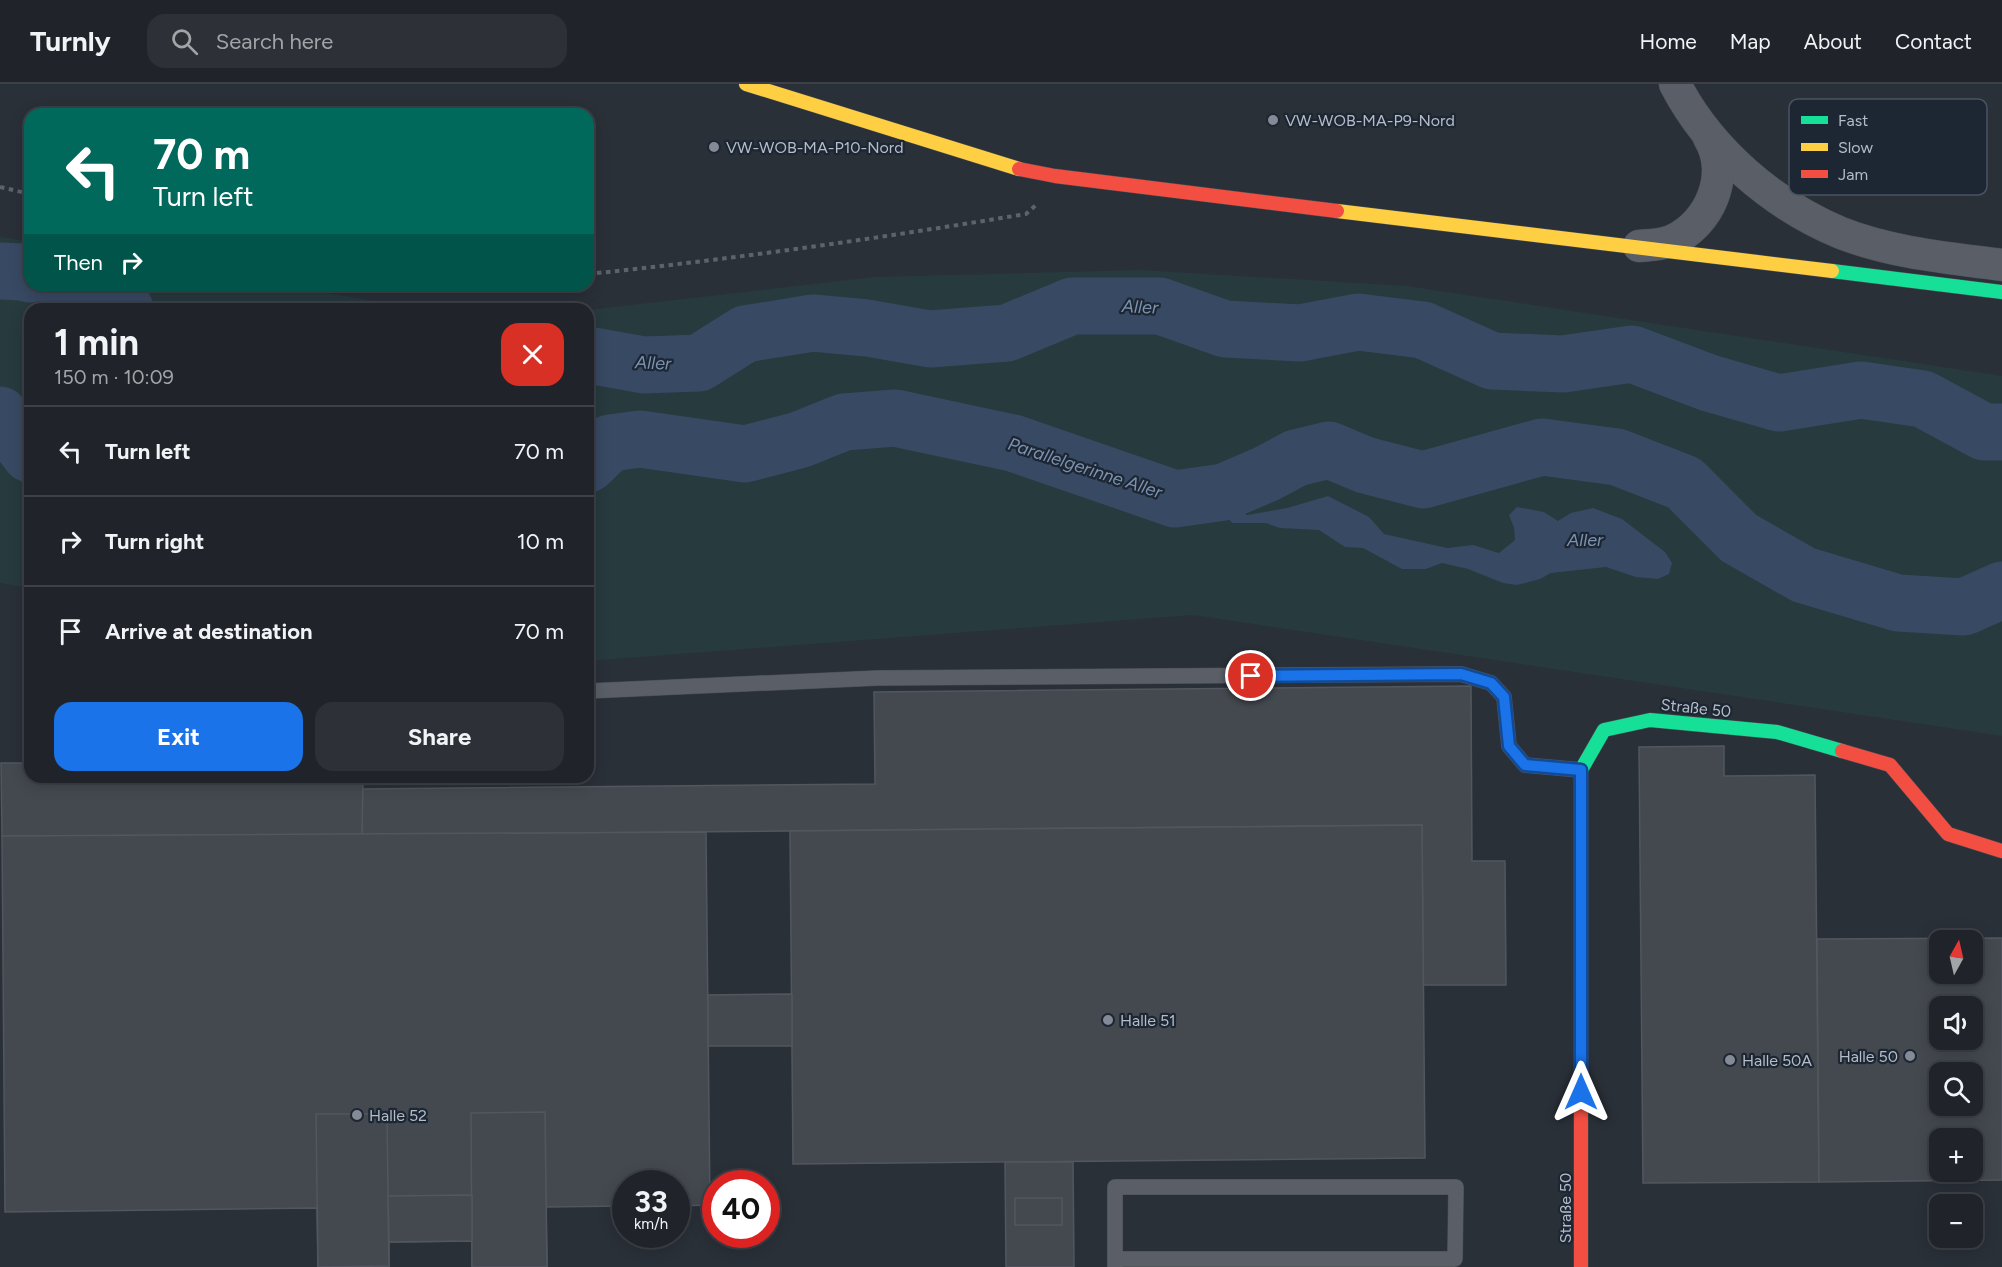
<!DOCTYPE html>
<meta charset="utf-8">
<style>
body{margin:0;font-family:Figtree,sans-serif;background:#2d3036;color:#f1f3f6;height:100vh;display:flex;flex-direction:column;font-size:22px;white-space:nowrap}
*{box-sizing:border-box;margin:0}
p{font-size:20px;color:#a2a4a8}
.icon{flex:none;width:33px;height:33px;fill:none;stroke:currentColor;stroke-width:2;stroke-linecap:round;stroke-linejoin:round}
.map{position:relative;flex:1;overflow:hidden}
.drawer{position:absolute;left:24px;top:219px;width:570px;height:480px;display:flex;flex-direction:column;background:#20242a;border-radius:18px;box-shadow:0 3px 15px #0003,0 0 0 2px #3d4147}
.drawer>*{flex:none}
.top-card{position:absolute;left:24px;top:24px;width:570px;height:183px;border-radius:18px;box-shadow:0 3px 15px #0003,0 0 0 2px #3d4147;background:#00695c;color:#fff;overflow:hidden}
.needle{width:39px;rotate:8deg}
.tools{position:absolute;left:1929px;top:846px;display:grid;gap:12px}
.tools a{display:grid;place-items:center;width:54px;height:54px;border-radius:12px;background:#20242a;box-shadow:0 3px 15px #0003,0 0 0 2px #3d4147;font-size:30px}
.speed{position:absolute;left:612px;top:1086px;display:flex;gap:12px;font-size:30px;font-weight:700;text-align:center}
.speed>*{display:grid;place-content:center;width:78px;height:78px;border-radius:50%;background:#20242a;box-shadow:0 3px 15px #0003,0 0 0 2px #3d4147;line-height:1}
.speed small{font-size:15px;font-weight:400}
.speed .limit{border:9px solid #d22;background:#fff;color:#111}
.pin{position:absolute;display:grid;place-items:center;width:51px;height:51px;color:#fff;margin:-26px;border:3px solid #fff;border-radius:50%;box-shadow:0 2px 6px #0007}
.me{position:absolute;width:66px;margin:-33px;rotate:0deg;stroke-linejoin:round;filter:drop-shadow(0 0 4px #0008)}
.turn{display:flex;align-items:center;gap:21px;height:126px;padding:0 30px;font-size:27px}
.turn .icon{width:78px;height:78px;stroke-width:2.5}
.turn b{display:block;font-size:42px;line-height:51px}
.then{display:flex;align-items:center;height:57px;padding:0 30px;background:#0003;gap:12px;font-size:22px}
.round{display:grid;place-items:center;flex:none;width:63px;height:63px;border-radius:18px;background:#2d3036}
.head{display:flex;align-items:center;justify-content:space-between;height:102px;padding:0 30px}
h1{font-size:36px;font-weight:700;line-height:45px}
.action{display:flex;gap:12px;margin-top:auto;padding:12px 30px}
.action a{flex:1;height:69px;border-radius:18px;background:#1a73e8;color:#fff;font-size:24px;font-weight:700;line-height:69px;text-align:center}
.action a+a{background:#2d3036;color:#f1f3f6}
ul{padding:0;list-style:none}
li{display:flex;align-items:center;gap:18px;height:90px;padding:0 30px;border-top:2px solid #3d4147}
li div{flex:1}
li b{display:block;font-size:22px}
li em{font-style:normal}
header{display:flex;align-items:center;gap:36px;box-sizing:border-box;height:84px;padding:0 30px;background:#20242a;border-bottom:2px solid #3d4147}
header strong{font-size:28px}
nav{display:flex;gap:33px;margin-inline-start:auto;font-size:21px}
.search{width:420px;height:54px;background:#2d3036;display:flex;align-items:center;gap:15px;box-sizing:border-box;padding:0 21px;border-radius:18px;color:#a2a4a8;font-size:22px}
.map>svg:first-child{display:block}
</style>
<header>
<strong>Turnly</strong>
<div class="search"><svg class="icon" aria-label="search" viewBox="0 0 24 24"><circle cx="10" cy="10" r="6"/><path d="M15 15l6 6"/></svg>Search here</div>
<nav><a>Home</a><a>Map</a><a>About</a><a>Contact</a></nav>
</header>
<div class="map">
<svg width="2002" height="1183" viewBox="0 0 2002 1183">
<rect width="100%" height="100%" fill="#2a3038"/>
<g fill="#273a3e">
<polygon points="0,153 30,158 30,201 282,201 419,225 30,225 30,504 0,499"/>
<polygon points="1140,186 1407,202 2002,292 2002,652 1193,531 588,577 588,226 874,193"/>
</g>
<polygon fill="#384963" points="1224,408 1232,423 1247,431 1287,424 1328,412 1369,433 1384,450 1447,464 1473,461 1499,469 1515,456 1514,444 1509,431 1517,423 1544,428 1558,437 1571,429 1593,424 1622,435 1665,468 1672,479 1669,490 1658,495 1636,493 1606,483 1551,489 1540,495 1517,501 1503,499 1468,485 1442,479 1426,485 1402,485 1363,464 1345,463 1319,446 1280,444 1266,439 1232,439 1223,427"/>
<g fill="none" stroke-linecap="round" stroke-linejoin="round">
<g stroke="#384963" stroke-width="57">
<polyline points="0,187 22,188 30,190"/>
<polyline points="62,201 125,225"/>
<polyline points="588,271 644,281 699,279 745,250 813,239 867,244 930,255 1007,249 1072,222 1160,222 1225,245 1300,249 1358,238 1423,246 1492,277 1563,280 1632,270 1709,299 1779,319 1861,306 1923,315 1984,348 2002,348"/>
<polyline points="0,331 30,370"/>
<polyline points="588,380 610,359 640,355 745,370 799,356 844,338 895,334 1013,359 1175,415 1224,408 1266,390 1296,374 1329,366 1365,381 1423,396 1542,363 1617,373 1684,399 1739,454 1804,491 1898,519 1964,523 2002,506"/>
</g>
</g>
<g fill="#444950" stroke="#52575f" stroke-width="1.5" fill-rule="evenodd">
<polygon points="1471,602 1472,777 1505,777 1506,901 1423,901 1422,741 362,751 362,705 875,700 874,608"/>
<polygon points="1724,662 1724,692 1815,691 1819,1098 1643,1099 1639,663"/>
<polygon points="1,679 30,679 30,693 363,693 362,751 2,752"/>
<polygon points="1422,741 1425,1074 793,1080 790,747"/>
<polygon points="706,748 710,1121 676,1122 676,1100 626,1100 626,1122 546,1123 547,1183 472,1183 472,1157 389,1158 389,1182 318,1183 317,1124 5,1128 2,752"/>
<path d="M2002,854V1096L1819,1098L1817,855ZM1940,856H1972V890H1940ZM1940,922H1972V956H1940ZM1940,988H1972V1022H1940ZM1940,1054H1972V1088H1940Z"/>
<polygon points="792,910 792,962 708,962 708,911"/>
<polygon points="545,1028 547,1183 472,1183 471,1029"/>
<polygon points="316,1030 387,1030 389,1182 318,1183"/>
<polygon points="1005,1078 1073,1078 1074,1183 1006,1183"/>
<polygon points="472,1111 472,1157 389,1158 388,1112"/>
<rect x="1015" y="1114" width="47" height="27"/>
</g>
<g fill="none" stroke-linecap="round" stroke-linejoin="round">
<defs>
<g id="lane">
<polyline points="588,607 878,594 1461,590 1491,599 1504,613 1509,662 1525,681 1581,686"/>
<polyline points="1115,1175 1455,1175 1456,1103 1115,1103 1115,1183"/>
</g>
<g id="street">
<path d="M1675,0C1709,66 1773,121 1841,149C1892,169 1949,174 2002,181"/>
<path d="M1639,162C1650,161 1661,161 1671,157C1710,141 1731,90 1709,54"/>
</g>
<g id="fast">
<polyline points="1832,187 2002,208"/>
<polyline points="1581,900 1581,686 1604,646 1650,636 1777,648 1842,667"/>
</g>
<g id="slow">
<polyline points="746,0 1019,85"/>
<polyline points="1337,127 1832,187"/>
</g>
<g id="jam">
<polyline points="1019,85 1055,92 1337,127"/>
<polyline points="1842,667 1890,681 1948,750 2002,767"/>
<polyline points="1581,900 1581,1183"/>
</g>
</defs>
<use href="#lane" stroke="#484c53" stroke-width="16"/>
<use href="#street" stroke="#484c53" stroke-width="33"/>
<use href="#fast" stroke="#484c53" stroke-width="15"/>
<use href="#slow" stroke="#484c53" stroke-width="15"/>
<use href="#jam" stroke="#484c53" stroke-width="15"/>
<g stroke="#5d636a" stroke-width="4" stroke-dasharray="4.5 4.5" stroke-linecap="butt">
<polyline points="0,103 30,110"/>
<path d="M588,190C735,175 880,154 1026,130L1036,121"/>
</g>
<use href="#lane" stroke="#5a5e66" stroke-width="15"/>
<use href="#street" stroke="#5a5e66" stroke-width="32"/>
<use href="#fast" stroke="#16e098" stroke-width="14"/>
<use href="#slow" stroke="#ffcf43" stroke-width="14"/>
<use href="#jam" stroke="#f24e42" stroke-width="14"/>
</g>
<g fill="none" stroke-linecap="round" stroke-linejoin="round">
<defs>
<polyline id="route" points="1251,592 1461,590 1491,599 1504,613 1509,662 1525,681 1581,686 1581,1008"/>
</defs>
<use href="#route" stroke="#114b97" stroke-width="15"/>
<use href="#route" stroke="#1a73e8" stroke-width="10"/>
</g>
<g fill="#848b96" stroke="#1d2633" stroke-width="2">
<circle cx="1273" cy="36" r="6"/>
<circle cx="714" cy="63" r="6"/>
<circle cx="1108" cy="936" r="6"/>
<circle cx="1910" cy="972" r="6"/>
<circle cx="1730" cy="976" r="6"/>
<circle cx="357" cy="1031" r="6"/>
</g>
<g text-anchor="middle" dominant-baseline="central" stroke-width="4.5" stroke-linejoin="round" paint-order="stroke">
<g font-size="16" fill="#b4bcc9" stroke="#1d2633" text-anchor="start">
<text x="1285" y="36">VW-WOB-MA-P9-Nord</text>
<text x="726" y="63">VW-WOB-MA-P10-Nord</text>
<text x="1120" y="936">Halle 51</text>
<text x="1898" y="972" text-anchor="end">Halle 50</text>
<text x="1742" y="976">Halle 50A</text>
<text x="369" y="1031">Halle 52</text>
</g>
<g font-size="16" fill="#b4bcc9" stroke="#1d2633">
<text transform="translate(1696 624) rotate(6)">Straße 50</text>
<text transform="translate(1565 1124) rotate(-90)">Straße 50</text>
</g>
<g font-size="18" font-style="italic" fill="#7c92b1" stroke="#1d2633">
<text transform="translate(1140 223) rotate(3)">Aller</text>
<text transform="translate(653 279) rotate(2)">Aller</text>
<text transform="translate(1085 384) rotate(18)">Parallelgerinne Aller</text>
<text x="1585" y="456">Aller</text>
</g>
</g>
<rect x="1789" y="15" width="198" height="96" rx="9" fill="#1d2633" stroke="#4a5360" stroke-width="1.5"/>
<rect x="1801" y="32" width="27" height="8" fill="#16e098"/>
<rect x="1801" y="59" width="27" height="8" fill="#ffcf43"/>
<rect x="1801" y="86" width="27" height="8" fill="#f24e42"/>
<g font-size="16" fill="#b4bcc9">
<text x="1838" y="42">Fast</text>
<text x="1838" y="69">Slow</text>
<text x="1838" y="96">Jam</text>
</g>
</svg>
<div class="tools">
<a><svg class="needle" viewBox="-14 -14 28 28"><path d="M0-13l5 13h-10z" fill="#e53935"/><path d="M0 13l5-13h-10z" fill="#a2a4a8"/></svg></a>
<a><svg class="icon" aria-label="sound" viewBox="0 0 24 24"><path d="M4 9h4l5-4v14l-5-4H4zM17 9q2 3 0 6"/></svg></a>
<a><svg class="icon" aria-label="search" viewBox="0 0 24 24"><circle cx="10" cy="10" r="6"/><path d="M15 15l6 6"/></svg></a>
<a>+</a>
<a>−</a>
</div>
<div class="speed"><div>33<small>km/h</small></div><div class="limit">40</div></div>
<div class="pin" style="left:1251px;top:592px;background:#d93025"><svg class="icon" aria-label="arrive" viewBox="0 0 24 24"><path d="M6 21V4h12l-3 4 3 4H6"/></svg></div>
<svg class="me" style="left:1581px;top:1008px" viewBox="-20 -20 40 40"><path d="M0-17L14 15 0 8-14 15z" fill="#1a73e8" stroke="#fff" stroke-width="4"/></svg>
<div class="top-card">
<div class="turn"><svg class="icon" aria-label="left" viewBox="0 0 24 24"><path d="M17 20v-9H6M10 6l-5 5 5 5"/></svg><div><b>70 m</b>Turn left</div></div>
<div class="then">Then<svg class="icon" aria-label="right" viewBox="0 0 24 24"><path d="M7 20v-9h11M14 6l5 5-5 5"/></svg></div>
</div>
<section class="drawer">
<div class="head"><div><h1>1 min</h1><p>150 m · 10:09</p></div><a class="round" style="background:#d93025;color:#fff"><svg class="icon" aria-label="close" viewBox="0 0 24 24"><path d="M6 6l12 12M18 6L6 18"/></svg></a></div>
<ul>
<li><svg class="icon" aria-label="left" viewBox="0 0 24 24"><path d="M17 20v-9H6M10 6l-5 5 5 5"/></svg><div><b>Turn left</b></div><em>70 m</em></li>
<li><svg class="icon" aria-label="right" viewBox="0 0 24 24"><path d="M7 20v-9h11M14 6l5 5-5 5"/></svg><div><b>Turn right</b></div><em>10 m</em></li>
<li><svg class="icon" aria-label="arrive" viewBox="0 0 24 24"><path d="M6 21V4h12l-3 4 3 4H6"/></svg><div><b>Arrive at destination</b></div><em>70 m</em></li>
</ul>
<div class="action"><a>Exit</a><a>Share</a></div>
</section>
</div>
